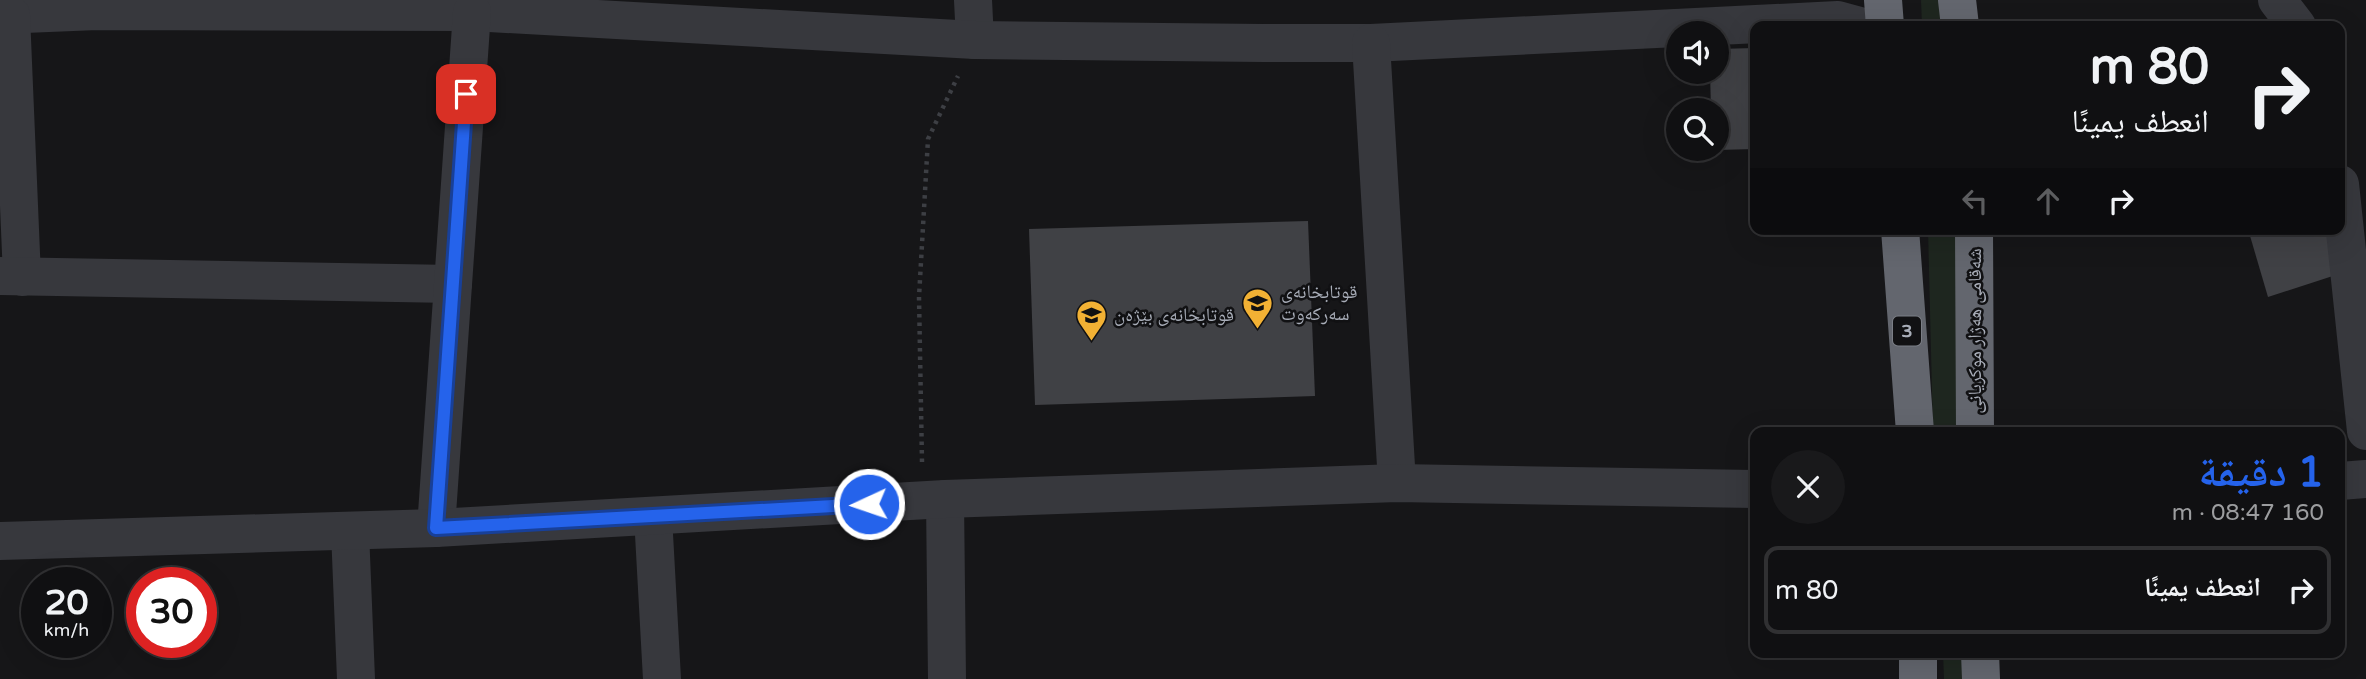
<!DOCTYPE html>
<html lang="ar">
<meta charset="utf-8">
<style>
body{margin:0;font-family:"Varela Round","Noto Naskh Arabic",sans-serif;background:#19191b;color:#f1f3f6;direction:rtl;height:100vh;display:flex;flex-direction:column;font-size:26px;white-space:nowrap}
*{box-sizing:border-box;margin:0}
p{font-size:23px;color:#9c9d9f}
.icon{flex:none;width:38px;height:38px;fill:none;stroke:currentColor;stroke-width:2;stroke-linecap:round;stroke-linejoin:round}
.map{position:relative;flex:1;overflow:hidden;direction:ltr}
.panel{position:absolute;left:1750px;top:427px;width:595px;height:231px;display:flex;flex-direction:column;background:#101012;border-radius:14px;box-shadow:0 7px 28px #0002,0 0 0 2px #303032;direction:rtl}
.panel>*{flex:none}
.top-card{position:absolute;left:1750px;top:21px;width:595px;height:214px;border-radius:14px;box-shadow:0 7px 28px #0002,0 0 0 2px #303032;direction:rtl;background:#101012;color:#f1f3f6;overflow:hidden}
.controls{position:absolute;left:1666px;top:21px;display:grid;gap:14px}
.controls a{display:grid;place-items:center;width:63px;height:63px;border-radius:50%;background:#101012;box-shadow:0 7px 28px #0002,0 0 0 2px #303032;font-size:35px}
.speed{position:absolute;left:21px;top:567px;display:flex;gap:14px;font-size:35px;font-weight:700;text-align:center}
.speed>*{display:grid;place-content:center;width:91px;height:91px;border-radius:50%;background:#101012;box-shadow:0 7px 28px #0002,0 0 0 2px #303032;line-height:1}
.speed small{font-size:18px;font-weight:400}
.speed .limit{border:10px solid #d22;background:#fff;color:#111}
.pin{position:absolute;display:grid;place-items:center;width:60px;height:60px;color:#fff;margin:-30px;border-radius:14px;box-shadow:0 4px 10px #0006}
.me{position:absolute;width:77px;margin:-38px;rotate:267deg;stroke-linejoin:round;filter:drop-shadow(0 0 5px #0008)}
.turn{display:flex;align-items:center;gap:24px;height:147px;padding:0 21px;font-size:32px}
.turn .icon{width:91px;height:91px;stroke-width:2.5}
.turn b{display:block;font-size:49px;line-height:60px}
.lanes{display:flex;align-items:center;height:66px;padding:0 21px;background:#0003;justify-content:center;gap:35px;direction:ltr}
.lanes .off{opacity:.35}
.round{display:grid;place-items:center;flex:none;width:74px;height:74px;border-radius:37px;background:#19191b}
.headline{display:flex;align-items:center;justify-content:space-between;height:119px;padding:0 21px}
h1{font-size:42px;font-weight:700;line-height:52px;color:#2563eb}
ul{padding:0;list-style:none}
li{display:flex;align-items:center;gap:21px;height:88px;margin:0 14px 10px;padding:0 7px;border:4px solid #303032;border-radius:14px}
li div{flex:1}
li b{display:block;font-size:26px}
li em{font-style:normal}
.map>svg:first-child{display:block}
</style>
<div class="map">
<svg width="2366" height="679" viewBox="0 0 2366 679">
<rect width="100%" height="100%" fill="#161618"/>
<g fill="#1e261f">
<polygon points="1921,0 1952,0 1953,26 1922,26"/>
<polygon points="1928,229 1961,229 1968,432 1933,432"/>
<polygon points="1943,653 1976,653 1977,679 1944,679"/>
</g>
<g fill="#404145">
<polygon points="1755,48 1755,149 1717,150 1717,110 1711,110 1710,72 1717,72 1717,49"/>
<polygon points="1308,221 1315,396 1035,405 1029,229"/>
<polygon points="2248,229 2332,229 2345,272 2268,297"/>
</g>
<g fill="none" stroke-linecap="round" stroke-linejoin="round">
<polyline stroke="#3d3f44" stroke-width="4.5" stroke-dasharray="3.5 5" stroke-linecap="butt" points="922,462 919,297 928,139 958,76"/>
<g stroke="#37383d" stroke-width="38">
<polyline points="973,0 975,40"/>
<polyline points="2277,0 2297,26"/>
<polyline points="0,15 97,11 472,12 975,40 1263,43 1371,43 1838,20 1860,26"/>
<polyline points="11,15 22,277"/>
<polyline points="1371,43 1397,483"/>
<polyline points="2340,184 2366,431"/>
<polyline points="0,276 453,284"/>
<polyline points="2340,481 2366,479"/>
<polyline points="945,499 947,679"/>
<polyline points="653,516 662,679"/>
<polyline points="436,528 472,12"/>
<polyline points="350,531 356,679"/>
<polyline points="0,541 436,528 945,499 1397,483 1755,489"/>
</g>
<g stroke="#63666e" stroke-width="38">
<polyline points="1883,0 1885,26"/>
<polyline points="1957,0 1960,26"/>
<polyline points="1900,229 1915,432"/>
<polyline points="1974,229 1975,432"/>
<polyline points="1980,653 1981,679"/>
<polyline points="1918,679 1918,653"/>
</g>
</g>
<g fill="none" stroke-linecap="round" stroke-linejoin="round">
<defs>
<polyline id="route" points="466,94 436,528 869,504"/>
</defs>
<use href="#route" stroke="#184099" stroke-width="18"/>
<use href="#route" stroke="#2563eb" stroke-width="12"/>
</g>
<defs>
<symbol id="school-pin" viewBox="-11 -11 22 30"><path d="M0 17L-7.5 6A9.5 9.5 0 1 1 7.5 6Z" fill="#f2b134" stroke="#111113"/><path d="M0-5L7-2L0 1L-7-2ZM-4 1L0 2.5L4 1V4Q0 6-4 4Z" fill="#111"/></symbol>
</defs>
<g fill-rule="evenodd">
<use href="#school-pin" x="1240" y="286" width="35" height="47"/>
<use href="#school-pin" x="1074" y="298" width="35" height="47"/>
</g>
<g text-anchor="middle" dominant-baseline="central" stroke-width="5" stroke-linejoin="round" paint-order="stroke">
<rect fill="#111113" stroke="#7b7e86" stroke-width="2" x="1893" y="316.5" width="28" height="29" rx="5"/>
<g font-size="18" font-weight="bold" fill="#a8adb8">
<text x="1907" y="331">3</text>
</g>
<g font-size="19" fill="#a8adb8" stroke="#111113" text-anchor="start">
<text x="1281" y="292">قوتابخانەی<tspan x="1281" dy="22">سەرکەوت</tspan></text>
<text x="1114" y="315">قوتابخانەی بێژەن</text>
</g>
<g font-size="19" fill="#a8adb8" stroke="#111113">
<text transform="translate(1975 331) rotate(-90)">شەقامی ھەژار موکریانی</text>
</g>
</g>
</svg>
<div class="controls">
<a><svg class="icon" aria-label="sound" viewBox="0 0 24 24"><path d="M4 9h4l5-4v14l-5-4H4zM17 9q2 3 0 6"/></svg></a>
<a><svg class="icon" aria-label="search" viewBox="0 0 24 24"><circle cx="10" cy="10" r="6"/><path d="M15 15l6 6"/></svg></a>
</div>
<div class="speed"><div>20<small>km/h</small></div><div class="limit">30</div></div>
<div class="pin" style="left:466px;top:94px;background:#d93025"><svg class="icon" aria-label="arrive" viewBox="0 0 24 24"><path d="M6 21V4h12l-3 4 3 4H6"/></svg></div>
<svg class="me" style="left:869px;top:504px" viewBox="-20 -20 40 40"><circle r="17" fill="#2563eb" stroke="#fff" stroke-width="3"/><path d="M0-11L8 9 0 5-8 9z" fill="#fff"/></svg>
<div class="top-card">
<div class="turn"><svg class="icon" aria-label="right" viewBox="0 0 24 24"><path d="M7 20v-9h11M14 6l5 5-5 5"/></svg><div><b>80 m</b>انعطف يمينًا</div></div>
<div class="lanes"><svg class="icon off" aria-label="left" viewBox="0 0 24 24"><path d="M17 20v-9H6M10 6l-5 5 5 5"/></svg><svg class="icon off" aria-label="ahead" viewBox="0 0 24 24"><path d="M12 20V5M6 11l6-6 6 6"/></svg><svg class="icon" aria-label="right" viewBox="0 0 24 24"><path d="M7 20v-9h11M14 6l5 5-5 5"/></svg></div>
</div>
<section class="panel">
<div class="headline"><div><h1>1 دقيقة</h1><p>160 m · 08:47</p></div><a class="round"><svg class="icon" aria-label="close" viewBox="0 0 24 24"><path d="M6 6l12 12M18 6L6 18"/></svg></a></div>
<ul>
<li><svg class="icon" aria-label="right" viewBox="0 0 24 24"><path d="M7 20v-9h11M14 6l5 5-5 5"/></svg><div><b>انعطف يمينًا</b></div><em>80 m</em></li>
</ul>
</section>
</div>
